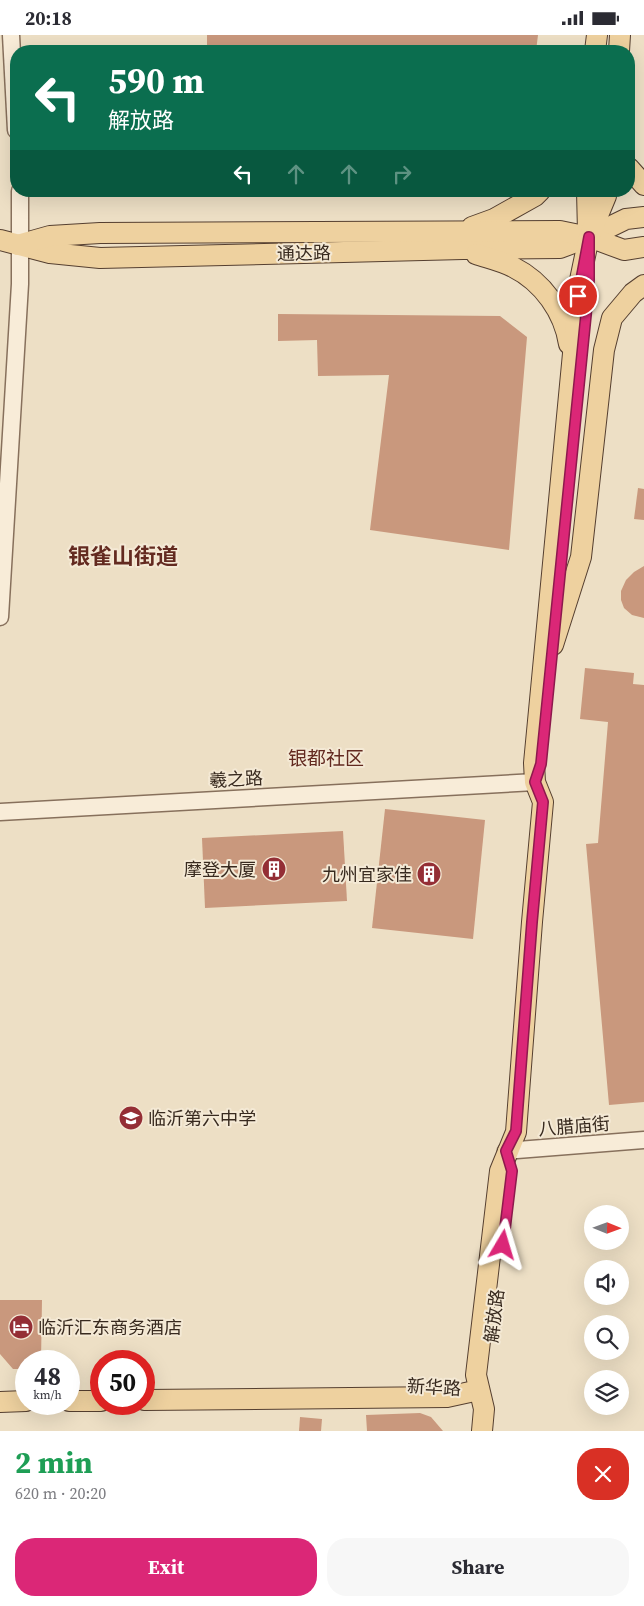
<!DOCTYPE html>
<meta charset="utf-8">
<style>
body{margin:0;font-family:"Source Serif 4","Noto Sans SC",serif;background:#f7f7f7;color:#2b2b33;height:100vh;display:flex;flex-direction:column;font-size:19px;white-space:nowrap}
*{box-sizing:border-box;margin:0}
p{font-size:16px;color:#7c7c81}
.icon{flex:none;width:28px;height:28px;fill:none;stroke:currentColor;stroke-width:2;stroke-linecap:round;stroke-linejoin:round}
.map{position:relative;height:1396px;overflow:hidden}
.sheet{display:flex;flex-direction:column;background:#fff;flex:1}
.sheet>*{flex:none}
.hud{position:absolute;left:10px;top:10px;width:625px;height:152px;border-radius:20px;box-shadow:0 5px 20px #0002;background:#0b6e4f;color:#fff;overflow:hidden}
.needle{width:32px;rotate:91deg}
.tools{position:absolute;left:584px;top:1170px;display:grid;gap:10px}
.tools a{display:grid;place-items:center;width:45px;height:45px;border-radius:50%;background:#fff;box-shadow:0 5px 20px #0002;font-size:25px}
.speed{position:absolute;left:15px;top:1315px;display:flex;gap:10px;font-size:25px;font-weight:700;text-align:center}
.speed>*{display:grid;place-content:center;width:65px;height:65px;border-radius:50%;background:#fff;box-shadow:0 5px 20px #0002;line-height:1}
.speed small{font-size:12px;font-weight:400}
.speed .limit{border:8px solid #d22;background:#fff;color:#111}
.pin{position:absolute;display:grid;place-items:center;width:42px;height:42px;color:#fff;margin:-21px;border:2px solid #fff;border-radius:50%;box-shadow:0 1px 5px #0007}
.me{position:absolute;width:55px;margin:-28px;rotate:7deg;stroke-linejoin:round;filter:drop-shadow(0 0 4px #0008)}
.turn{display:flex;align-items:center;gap:18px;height:105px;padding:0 15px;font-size:22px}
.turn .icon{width:65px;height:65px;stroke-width:2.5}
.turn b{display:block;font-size:35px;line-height:42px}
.lanes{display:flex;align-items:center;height:48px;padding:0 15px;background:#0003;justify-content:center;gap:25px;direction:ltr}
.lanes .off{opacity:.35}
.round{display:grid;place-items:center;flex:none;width:52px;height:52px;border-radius:20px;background:#f7f7f7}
.headline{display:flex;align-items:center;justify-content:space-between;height:85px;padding:0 15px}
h1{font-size:30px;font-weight:700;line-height:38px;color:#1e9e55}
.primary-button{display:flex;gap:10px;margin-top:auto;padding:10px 15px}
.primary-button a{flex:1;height:58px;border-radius:20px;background:#db2777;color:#fff;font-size:20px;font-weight:700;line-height:58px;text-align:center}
.primary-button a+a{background:#f7f7f7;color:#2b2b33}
.status{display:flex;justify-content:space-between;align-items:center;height:35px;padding:0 25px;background:#fff;direction:ltr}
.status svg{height:14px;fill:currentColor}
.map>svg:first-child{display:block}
</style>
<div class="status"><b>20:18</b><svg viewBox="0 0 49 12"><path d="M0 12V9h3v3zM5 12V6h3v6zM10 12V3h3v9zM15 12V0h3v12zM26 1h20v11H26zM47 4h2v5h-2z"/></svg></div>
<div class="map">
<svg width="644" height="1396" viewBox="0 0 644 1396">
<rect width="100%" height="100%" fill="#eddfc5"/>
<g fill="#c9987d">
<polygon points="207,0 538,0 536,16 207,16"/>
<polygon points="278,279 500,281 527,302 509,515 370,495 389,340 318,341 317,305 278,306"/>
<polygon points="638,453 644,454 644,485 634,484"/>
<polygon points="644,531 644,583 632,580 624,573 621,565 621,556 626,545 634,537"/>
<polygon points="585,633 634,638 633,649 644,650 644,1067 609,1070 586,809 598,808 608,687 580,684"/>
<polygon points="385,774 485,785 473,904 372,893"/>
<polygon points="343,796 347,866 205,873 202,803"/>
<polygon points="0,1265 42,1265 41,1326 26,1326 26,1334 13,1334 0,1319"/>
<polygon points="420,1378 431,1382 443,1396 367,1396 366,1380"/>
<polygon points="300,1382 322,1384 321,1396 299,1396"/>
</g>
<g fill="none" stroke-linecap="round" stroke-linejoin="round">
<defs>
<g id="minor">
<polyline points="11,0 16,95"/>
<polyline points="0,582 20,249 20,156"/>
<polyline points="0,777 535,747"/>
<polyline points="506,1116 644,1105"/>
</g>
<g id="major">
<polyline points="595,16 597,0"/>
<polyline points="619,16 620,0"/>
<polyline points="629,133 644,150"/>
<polyline points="587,156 588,197"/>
<polyline points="472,192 494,184 535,161 540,156"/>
<polyline points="0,205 50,218 100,223 463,214 560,213 589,202 626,184 644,182"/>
<polyline points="18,210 50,201 100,198 560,196 589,202 624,215 644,212"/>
<path d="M476,219C488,223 502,226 513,232C543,247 564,277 569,309"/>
<polyline points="553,610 581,522 604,315 612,283 633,258 644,250"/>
<polyline points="144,1365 447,1362 479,1355"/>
<polyline points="69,1366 101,1366"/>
<polyline points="0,1367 26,1366"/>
<polyline points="482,1396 484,1374 476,1340 500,1136 516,1097 532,887 543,767 535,747 534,728 580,245 589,202 606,161 606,156"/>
</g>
</defs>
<use href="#minor" stroke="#87705c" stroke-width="19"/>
<use href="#major" stroke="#553f30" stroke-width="22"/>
<use href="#minor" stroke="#f8ecd8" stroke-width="16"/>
<use href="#major" stroke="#eed19f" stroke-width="20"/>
</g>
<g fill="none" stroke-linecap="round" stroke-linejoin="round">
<defs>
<polyline id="route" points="503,1210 512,1136 506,1116 516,1096 532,887 543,767 535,747 541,729 586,280 589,245 589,202 578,261"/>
</defs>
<use href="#route" stroke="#8e194d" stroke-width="12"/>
<use href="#route" stroke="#db2777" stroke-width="9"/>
</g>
<defs>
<symbol id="building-disc" viewBox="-11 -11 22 22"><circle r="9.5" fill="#942e35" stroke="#f4e9d5"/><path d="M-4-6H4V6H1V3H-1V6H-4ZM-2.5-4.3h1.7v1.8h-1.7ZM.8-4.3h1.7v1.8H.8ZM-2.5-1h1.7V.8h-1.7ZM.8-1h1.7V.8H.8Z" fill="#fff"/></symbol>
<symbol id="school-disc" viewBox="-11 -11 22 22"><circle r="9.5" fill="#942e35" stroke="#f4e9d5"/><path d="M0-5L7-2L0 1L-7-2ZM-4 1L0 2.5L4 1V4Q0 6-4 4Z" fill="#fff"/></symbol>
<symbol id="hotel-disc" viewBox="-11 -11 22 22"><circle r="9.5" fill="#942e35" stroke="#f4e9d5"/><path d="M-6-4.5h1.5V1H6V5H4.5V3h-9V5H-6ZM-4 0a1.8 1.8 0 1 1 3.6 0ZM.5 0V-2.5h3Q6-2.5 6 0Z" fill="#fff"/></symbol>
</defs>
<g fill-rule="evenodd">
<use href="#building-disc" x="260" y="820" width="28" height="28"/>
<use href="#building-disc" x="415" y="825" width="28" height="28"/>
<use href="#school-disc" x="117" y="1069" width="28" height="28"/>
<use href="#hotel-disc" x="7" y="1278" width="28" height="28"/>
</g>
<g text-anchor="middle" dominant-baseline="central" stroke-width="4" stroke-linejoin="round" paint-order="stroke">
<g font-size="18" fill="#382a1f" stroke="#f4e9d5">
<text transform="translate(304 218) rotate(-1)">通达路</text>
<text transform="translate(236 744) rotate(-3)">羲之路</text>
<text transform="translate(574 1091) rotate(-5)">八腊庙街</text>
<text transform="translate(494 1281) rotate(-83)">解放路</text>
<text transform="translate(434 1352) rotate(3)">新华路</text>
</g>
<g font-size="18" fill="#382a1f" stroke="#f4e9d5" text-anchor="end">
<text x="256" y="834">摩登大厦</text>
<text x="412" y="839">九州宜家佳</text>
<text x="148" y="1083" text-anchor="start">临沂第六中学</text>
<text x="38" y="1292" text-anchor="start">临沂汇东商务酒店</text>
</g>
<g font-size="19" fill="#632a20" stroke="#f4e9d5">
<text x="326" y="723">银都社区</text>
</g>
<g font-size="22" font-weight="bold" fill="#632a20" stroke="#f4e9d5">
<text x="123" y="521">银雀山街道</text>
</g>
</g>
</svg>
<div class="tools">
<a><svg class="needle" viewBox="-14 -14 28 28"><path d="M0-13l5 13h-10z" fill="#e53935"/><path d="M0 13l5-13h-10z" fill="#7c7c81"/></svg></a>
<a><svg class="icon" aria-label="sound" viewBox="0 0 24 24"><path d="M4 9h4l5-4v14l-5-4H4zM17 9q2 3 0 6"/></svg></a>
<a><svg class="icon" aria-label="search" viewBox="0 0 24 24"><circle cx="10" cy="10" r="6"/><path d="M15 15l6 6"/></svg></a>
<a><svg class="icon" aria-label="layers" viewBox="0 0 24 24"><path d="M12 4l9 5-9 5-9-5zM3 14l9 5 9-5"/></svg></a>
</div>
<div class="speed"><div>48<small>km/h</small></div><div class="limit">50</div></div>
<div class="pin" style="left:578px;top:261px;background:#d93025"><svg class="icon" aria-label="arrive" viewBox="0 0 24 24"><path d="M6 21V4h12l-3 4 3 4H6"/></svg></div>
<svg class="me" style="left:503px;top:1210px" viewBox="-20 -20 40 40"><path d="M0-17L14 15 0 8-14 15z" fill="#db2777" stroke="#fff" stroke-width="4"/></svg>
<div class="hud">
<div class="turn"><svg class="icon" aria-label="left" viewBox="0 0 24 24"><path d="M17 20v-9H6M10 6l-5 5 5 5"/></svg><div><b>590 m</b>解放路</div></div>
<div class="lanes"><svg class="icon" aria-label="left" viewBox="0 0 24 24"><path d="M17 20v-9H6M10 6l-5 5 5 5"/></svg><svg class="icon off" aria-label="ahead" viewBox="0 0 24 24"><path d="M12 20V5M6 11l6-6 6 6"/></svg><svg class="icon off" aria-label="ahead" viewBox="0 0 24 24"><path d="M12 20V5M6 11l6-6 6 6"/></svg><svg class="icon off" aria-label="right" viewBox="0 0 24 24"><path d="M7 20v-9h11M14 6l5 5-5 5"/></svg></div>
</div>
</div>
<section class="sheet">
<div class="headline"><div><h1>2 min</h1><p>620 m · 20:20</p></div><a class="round" style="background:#d93025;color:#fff"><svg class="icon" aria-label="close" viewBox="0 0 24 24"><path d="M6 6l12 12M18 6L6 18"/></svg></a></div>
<div class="primary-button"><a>Exit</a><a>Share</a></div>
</section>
